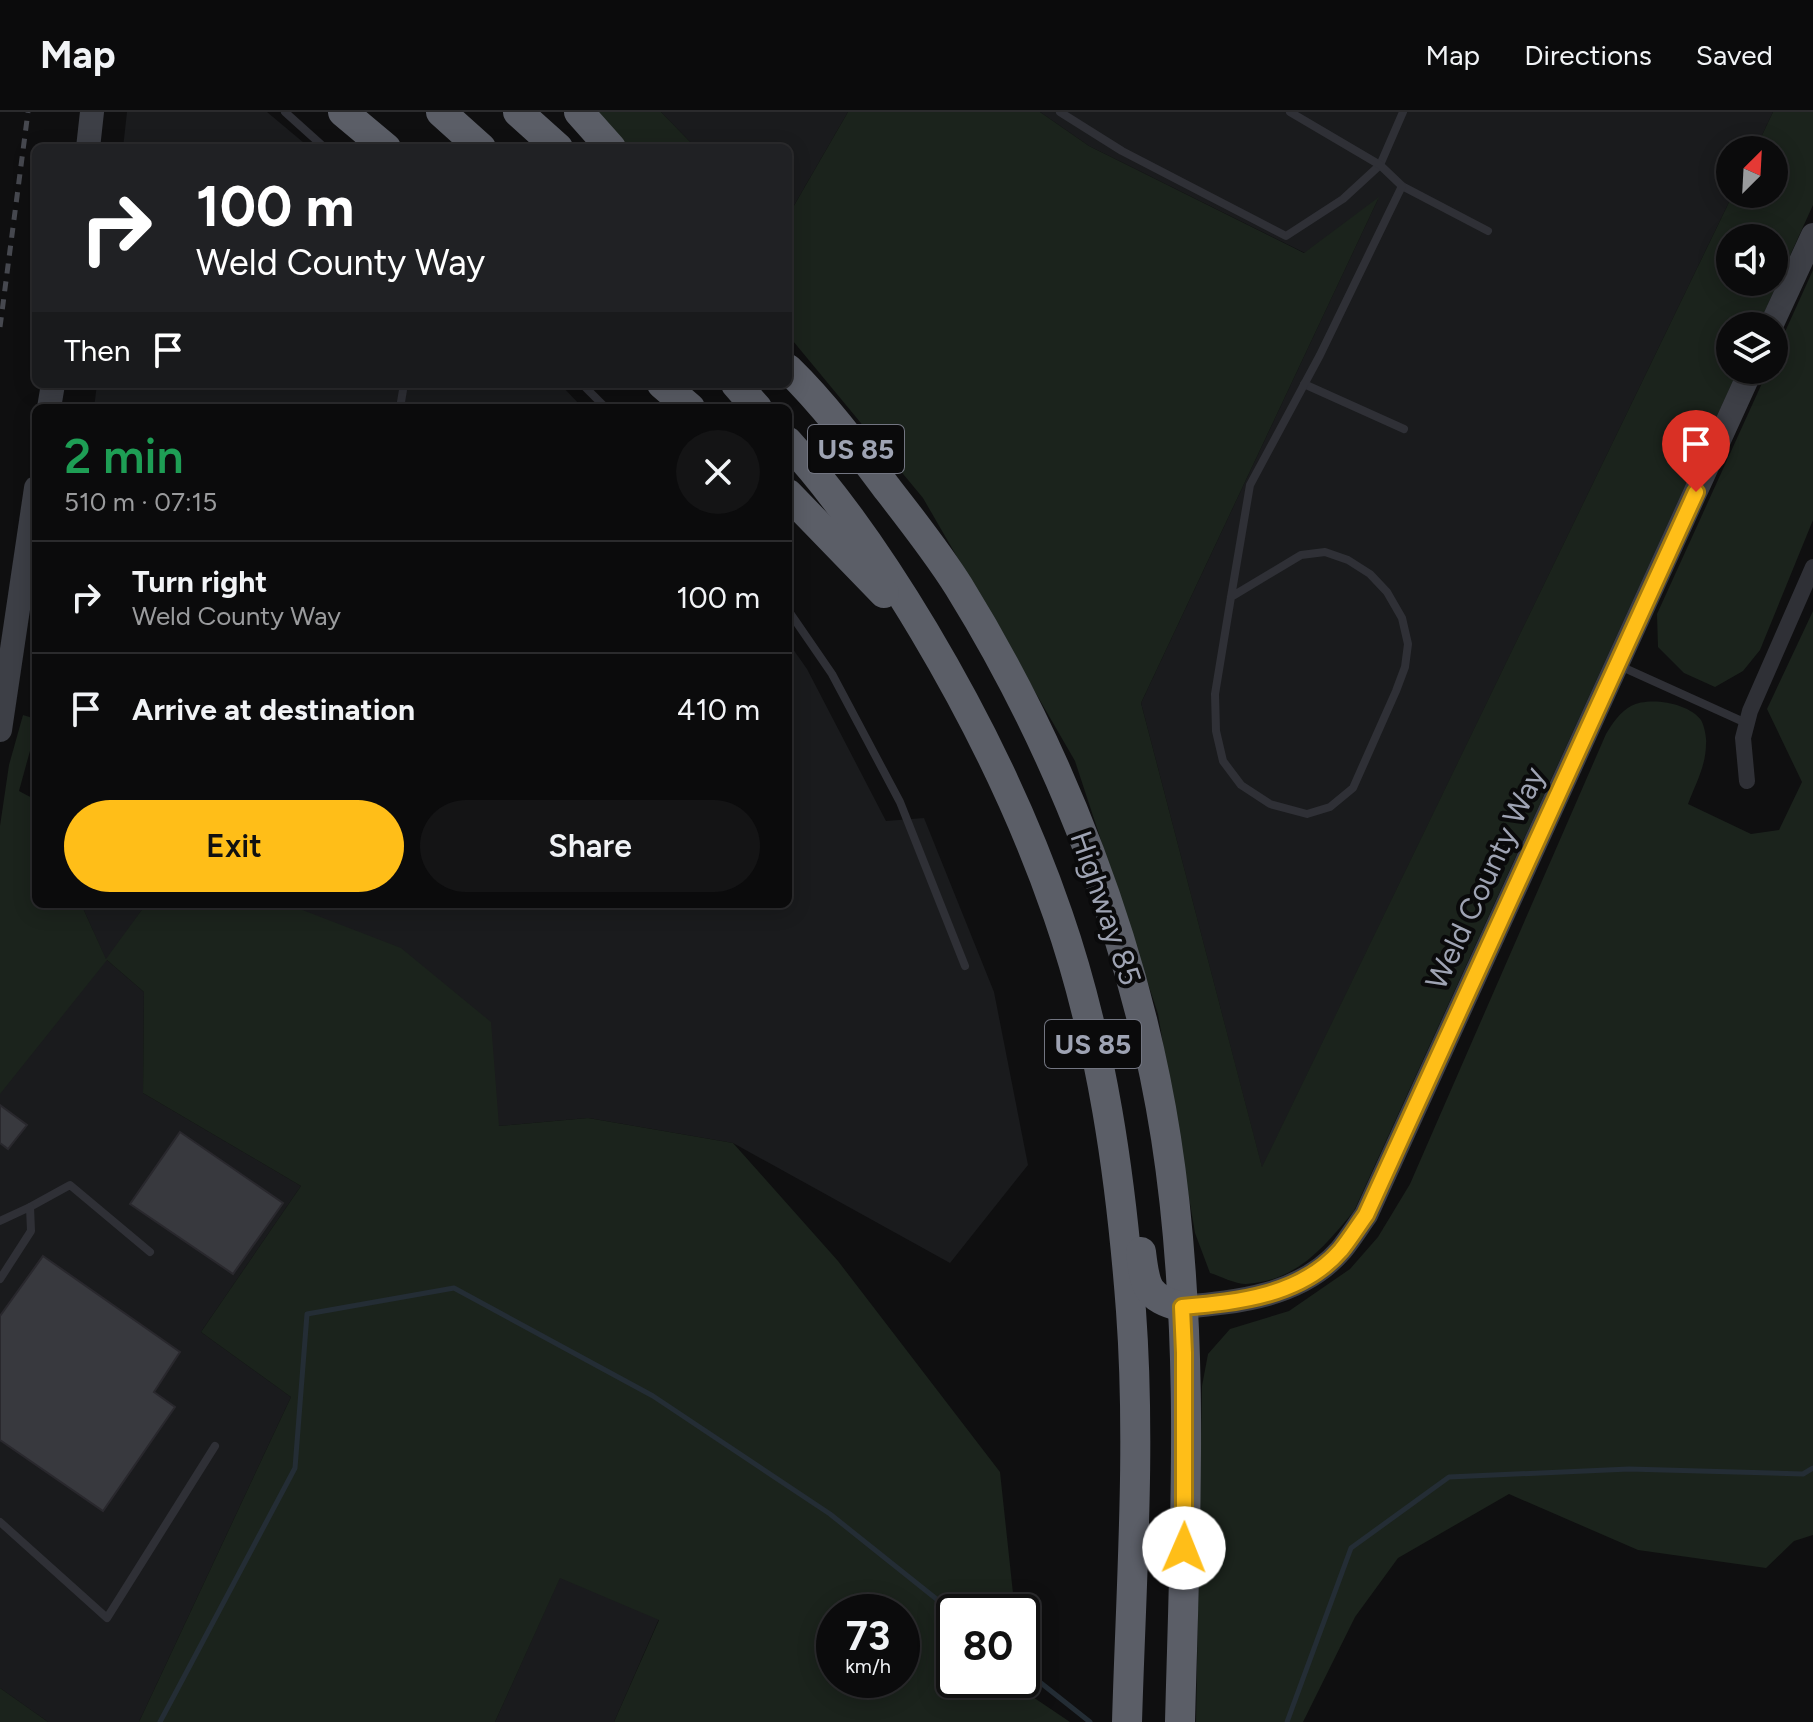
<!DOCTYPE html>
<meta charset="utf-8">
<style>
body{margin:0;font-family:Figtree,sans-serif;background:#141415;color:#f1f3f6;height:100vh;display:flex;flex-direction:column;font-size:30px;white-space:nowrap}
*{box-sizing:border-box;margin:0}
p{font-size:26px;color:#9a9b9d}
.icon{flex:none;width:44px;height:44px;fill:none;stroke:currentColor;stroke-width:2;stroke-linecap:round;stroke-linejoin:round}
.map{position:relative;flex:1;overflow:hidden}
.side{position:absolute;left:32px;top:292px;width:760px;height:504px;display:flex;flex-direction:column;background:#0b0b0c;border-radius:12px;box-shadow:0 4px 20px #0003,0 0 0 2px #2b2b2d}
.side>*{flex:none}
.banner{position:absolute;left:32px;top:32px;width:760px;height:244px;border-radius:12px;box-shadow:0 4px 20px #0003,0 0 0 2px #2b2b2d;background:#202124;color:#fff;overflow:hidden}
.needle{width:52px;rotate:24deg}
.buttons{position:absolute;left:1716px;top:24px;display:grid;gap:16px}
.buttons a{display:grid;place-items:center;width:72px;height:72px;border-radius:50%;background:#0b0b0c;box-shadow:0 4px 20px #0003,0 0 0 2px #2b2b2d;font-size:40px}
.speed{position:absolute;left:816px;top:1482px;display:flex;gap:16px;font-size:40px;font-weight:700;text-align:center}
.speed>*{display:grid;place-content:center;width:104px;height:104px;border-radius:50%;background:#0b0b0c;box-shadow:0 4px 20px #0003,0 0 0 2px #2b2b2d;line-height:1}
.speed small{font-size:20px;font-weight:400}
.speed .limit{border:4px solid #111;border-radius:12px;background:#fff;color:#111}
.pin{position:absolute;display:grid;place-items:center;width:68px;height:68px;color:#fff;margin:-82px -34px;border-radius:50% 50% 50% 0;rotate:-45deg;box-shadow:0 0 8px #0007}
.pin .icon{rotate:45deg}
.me{position:absolute;width:88px;margin:-44px;rotate:1deg;stroke-linejoin:round;filter:drop-shadow(0 0 6px #0008)}
.turn{display:flex;align-items:center;gap:28px;height:168px;padding:0 32px;font-size:36px}
.turn .icon{width:104px;height:104px;stroke-width:2.5}
.turn b{display:block;font-size:56px;line-height:68px}
.then{display:flex;align-items:center;height:76px;padding:0 32px;background:#0003;gap:16px;font-size:30px}
.round{display:grid;place-items:center;flex:none;width:84px;height:84px;border-radius:42px;background:#141415}
.head{display:flex;align-items:center;justify-content:space-between;height:136px;padding:0 32px}
h1{font-size:48px;font-weight:600;line-height:60px;color:#1e9e55}
.cta{display:flex;gap:16px;margin-top:auto;padding:16px 32px}
.cta a{flex:1;height:92px;border-radius:48px;background:#ffbe18;color:#111;font-size:32px;font-weight:600;line-height:92px;text-align:center}
.cta a+a{background:#141415;color:#f1f3f6}
ul{padding:0;list-style:none}
li{display:flex;align-items:center;gap:24px;height:112px;padding:0 32px;border-top:2px solid #2b2b2d}
li div{flex:1}
li b{display:block;font-size:30px}
li em{font-style:normal}
header{display:flex;align-items:center;gap:48px;box-sizing:border-box;height:112px;padding:0 40px;background:#0b0b0c;border-bottom:2px solid #2b2b2d}
header strong{font-size:38px}
nav{display:flex;gap:44px;margin-inline-start:auto;font-size:28px}
.map>svg:first-child{display:block}
</style>
<header>
<strong>Map</strong>
<nav><a>Map</a><a>Directions</a><a>Saved</a></nav>
</header>
<div class="map">
<svg width="1813" height="1610" viewBox="0 0 1813 1610">
<rect width="100%" height="100%" fill="#0f0f10"/>
<g fill="#1a1b1d">
<polygon points="127,0 267,0 310,36 123,36"/>
<polygon points="661,0 848,0 788,104 788,36 696,36"/>
<polygon points="1040,0 1773,0 1755,38 1730,38 1730,82 1733,82 1262,1056 1141,591 1378,87 1305,141 1089,34"/>
<polygon points="97,272 560,272 583,296 94,296"/>
<polygon points="788,530 807,557 886,709 924,706 994,880 1028,1053 950,1151 733,1031 588,1006 499,1014 287,792 788,792"/>
<polygon points="81,792 146,792 107,848 144,880 143,981 301,1074 201,1220 291,1285 139,1610 48,1610 0,1576 0,980 106,848"/>
<polygon points="560,1465 659,1507 614,1610 495,1610"/>
</g>
<g fill="#1b231c" fill-rule="evenodd">
<polygon points="594,0 661,0 696,36 627,36"/>
<path d="M848,0H1040L1089,34L1304,141L1379,85L1141,591L1262,1055L1733,82H1774V38H1755L1773,0H1813V93L1758,214H1730V258H1738L1354,1099C1324,1135 1297,1169 1246,1172C1235,1172 1220,1164 1210,1161L1195,1121L1158,902L1075,649L923,386L788,223V104ZM1730,126H1774V170H1730Z"/>
<polygon points="1813,158 1813,408 1760,538 1743,559 1715,575 1684,561 1658,535 1657,502 1768,258 1774,258 1774,244"/>
<path d="M1813,499V1423L1794,1429L1766,1456L1638,1438L1509,1382L1398,1446L1355,1505L1303,1610H1196L1202,1274L1208,1242L1230,1217L1289,1199L1350,1157L1378,1125L1410,1072L1606,622C1612,612 1620,600 1631,594C1649,584 1689,591 1701,608C1704,613 1707,627 1706,632C1706,654 1695,673 1688,692L1751,722L1779,718L1802,670L1767,597Z"/>
<path d="M23,603L36,607V617L19,679L36,688V792H81L106,847L146,792H287L401,836L491,910L499,1014L588,1006L733,1031L838,1149L1000,1360L1015,1500H954V1568H1022V1559L1024,1579L1070,1610H614L659,1508L560,1466L495,1610H139L291,1285L201,1220L301,1074L143,981L144,880L107,848L0,982V714L9,653ZM902,1500V1568H834V1500Z"/>
<polygon points="0,1576 48,1610 0,1610"/>
</g>
<g fill="none" stroke-linecap="round" stroke-linejoin="round">
<g stroke="#242d35" stroke-width="5">
<polyline points="1022,1556 1090,1610"/>
<polyline points="160,1610 295,1356 307,1202 454,1176 653,1284 830,1402 954,1501"/>
<polyline points="1287,1610 1351,1436 1449,1365 1629,1357 1803,1362 1813,1356"/>
</g>
</g>
<g fill="#38393e" stroke="#29282d" stroke-width="2">
<polygon points="0,993 27,1013 8,1037 0,1031"/>
<polygon points="180,1020 283,1091 233,1162 130,1092"/>
<polygon points="43,1144 180,1240 154,1280 175,1295 103,1399 0,1328 0,1204"/>
</g>
<g fill="none" stroke-linecap="round" stroke-linejoin="round">
<g stroke="#2f3036" stroke-width="8">
<polyline points="285,0 325,36"/>
<polyline points="1060,0 1122,39 1286,124 1343,87 1380,53 1403,0"/>
<polyline points="1402,74 1488,119"/>
<polyline points="582,272 606,296"/>
<polyline points="1304,272 1404,317"/>
<polyline points="400,296 404,272"/>
<polyline points="1231,485 1301,443 1325,440 1348,448 1370,462 1387,480 1402,506 1408,532 1405,555 1396,579 1353,676 1330,695 1307,702 1270,692 1241,673 1223,649 1216,619 1215,582 1231,485 1250,373 1320,243 1402,74 1380,53 1290,0"/>
<polyline points="788,498 832,562 900,690 965,854"/>
<polyline points="1620,554 1746,611"/>
<polyline points="30,1095 70,1073 150,1140"/>
<polyline points="0,1109 30,1095 31,1119 0,1167"/>
<polyline points="0,1410 107,1506 215,1334"/>
</g>
<polyline stroke="#2f3036" stroke-width="16" points="1747,669 1743,626 1750,599 1813,455"/>
<g stroke="#3d3f46" stroke-width="24">
<polyline points="88,36 92,0"/>
<polyline points="1771,214 1813,123"/>
<polyline points="49,296 53,272"/>
<polyline points="0,618 36,376"/>
<path d="M1182,1195C1239,1190 1301,1184 1341,1138C1350,1127 1358,1114 1366,1103L1751,258"/>
</g>
<g stroke="#5b5e67" stroke-width="30">
<polyline points="343,0 386,36"/>
<polyline points="441,0 481,36"/>
<polyline points="518,0 558,36"/>
<polyline points="579,0 611,36"/>
<path d="M788,257C824,292 856,335 886,375C911,407 937,440 959,475C1061,640 1136,834 1166,1026C1196,1218 1185,1416 1180,1610"/>
<polyline points="662,272 690,296"/>
<polyline points="736,272 757,296"/>
<path d="M788,330C840,387 884,452 924,519C977,608 1024,704 1058,803C1102,930 1121,1065 1131,1199C1141,1335 1131,1474 1127,1610"/>
<polyline points="788,382 884,481"/>
<path d="M1141,1140C1145,1174 1146,1186 1182,1195"/>
</g>
<polyline stroke="#46484f" stroke-width="5" stroke-dasharray="10 8" stroke-linecap="butt" points="0,215 28,0"/>
</g>
<g fill="none" stroke-linecap="round" stroke-linejoin="round">
<defs>
<path id="route" d="M1184,1436V1241L1182,1195C1239,1190 1301,1184 1341,1138C1350,1127 1358,1114 1366,1103L1696,380"/>
</defs>
<use href="#route" stroke="#a67c10" stroke-width="20"/>
<use href="#route" stroke="#ffbe18" stroke-width="14"/>
</g>
<g text-anchor="middle" dominant-baseline="central" stroke-width="8" stroke-linejoin="round" paint-order="stroke">
<g fill="#0a0a0b" stroke="#727581" stroke-width="2">
<rect x="808" y="313" width="96" height="48" rx="6"/>
<rect x="1045" y="908" width="96" height="48" rx="6"/>
</g>
<g font-size="28" font-weight="bold" fill="#9ea3b3">
<text x="856" y="337">US 85</text>
<text x="1093" y="932">US 85</text>
</g>
<g font-size="30" fill="#9ea3b3" stroke="#0a0a0b">
<text transform="translate(1485 766) rotate(-65)">Weld County Way</text>
<text transform="translate(1106 796) rotate(71)">Highway 85</text>
</g>
</g>
</svg>
<div class="buttons">
<a><svg class="needle" viewBox="-14 -14 28 28"><path d="M0-13l5 13h-10z" fill="#e53935"/><path d="M0 13l5-13h-10z" fill="#9a9b9d"/></svg></a>
<a><svg class="icon" aria-label="sound" viewBox="0 0 24 24"><path d="M4 9h4l5-4v14l-5-4H4zM17 9q2 3 0 6"/></svg></a>
<a><svg class="icon" aria-label="layers" viewBox="0 0 24 24"><path d="M12 4l9 5-9 5-9-5zM3 14l9 5 9-5"/></svg></a>
</div>
<div class="speed"><div>73<small>km/h</small></div><div class="limit">80</div></div>
<div class="pin" style="left:1696px;top:380px;background:#d93025"><svg class="icon" aria-label="arrive" viewBox="0 0 24 24"><path d="M6 21V4h12l-3 4 3 4H6"/></svg></div>
<svg class="me" style="left:1184px;top:1436px" viewBox="-20 -20 40 40"><circle r="19" fill="#fff"/><path d="M0-13L10 11 0 6-10 11z" fill="#ffbe18"/></svg>
<div class="banner">
<div class="turn"><svg class="icon" aria-label="right" viewBox="0 0 24 24"><path d="M7 20v-9h11M14 6l5 5-5 5"/></svg><div><b>100 m</b>Weld County Way</div></div>
<div class="then">Then<svg class="icon" aria-label="arrive" viewBox="0 0 24 24"><path d="M6 21V4h12l-3 4 3 4H6"/></svg></div>
</div>
<section class="side">
<div class="head"><div><h1>2 min</h1><p>510 m · 07:15</p></div><a class="round"><svg class="icon" aria-label="close" viewBox="0 0 24 24"><path d="M6 6l12 12M18 6L6 18"/></svg></a></div>
<ul>
<li><svg class="icon" aria-label="right" viewBox="0 0 24 24"><path d="M7 20v-9h11M14 6l5 5-5 5"/></svg><div><b>Turn right</b><p>Weld County Way</p></div><em>100 m</em></li>
<li><svg class="icon" aria-label="arrive" viewBox="0 0 24 24"><path d="M6 21V4h12l-3 4 3 4H6"/></svg><div><b>Arrive at destination</b></div><em>410 m</em></li>
</ul>
<div class="cta"><a>Exit</a><a>Share</a></div>
</section>
</div>
